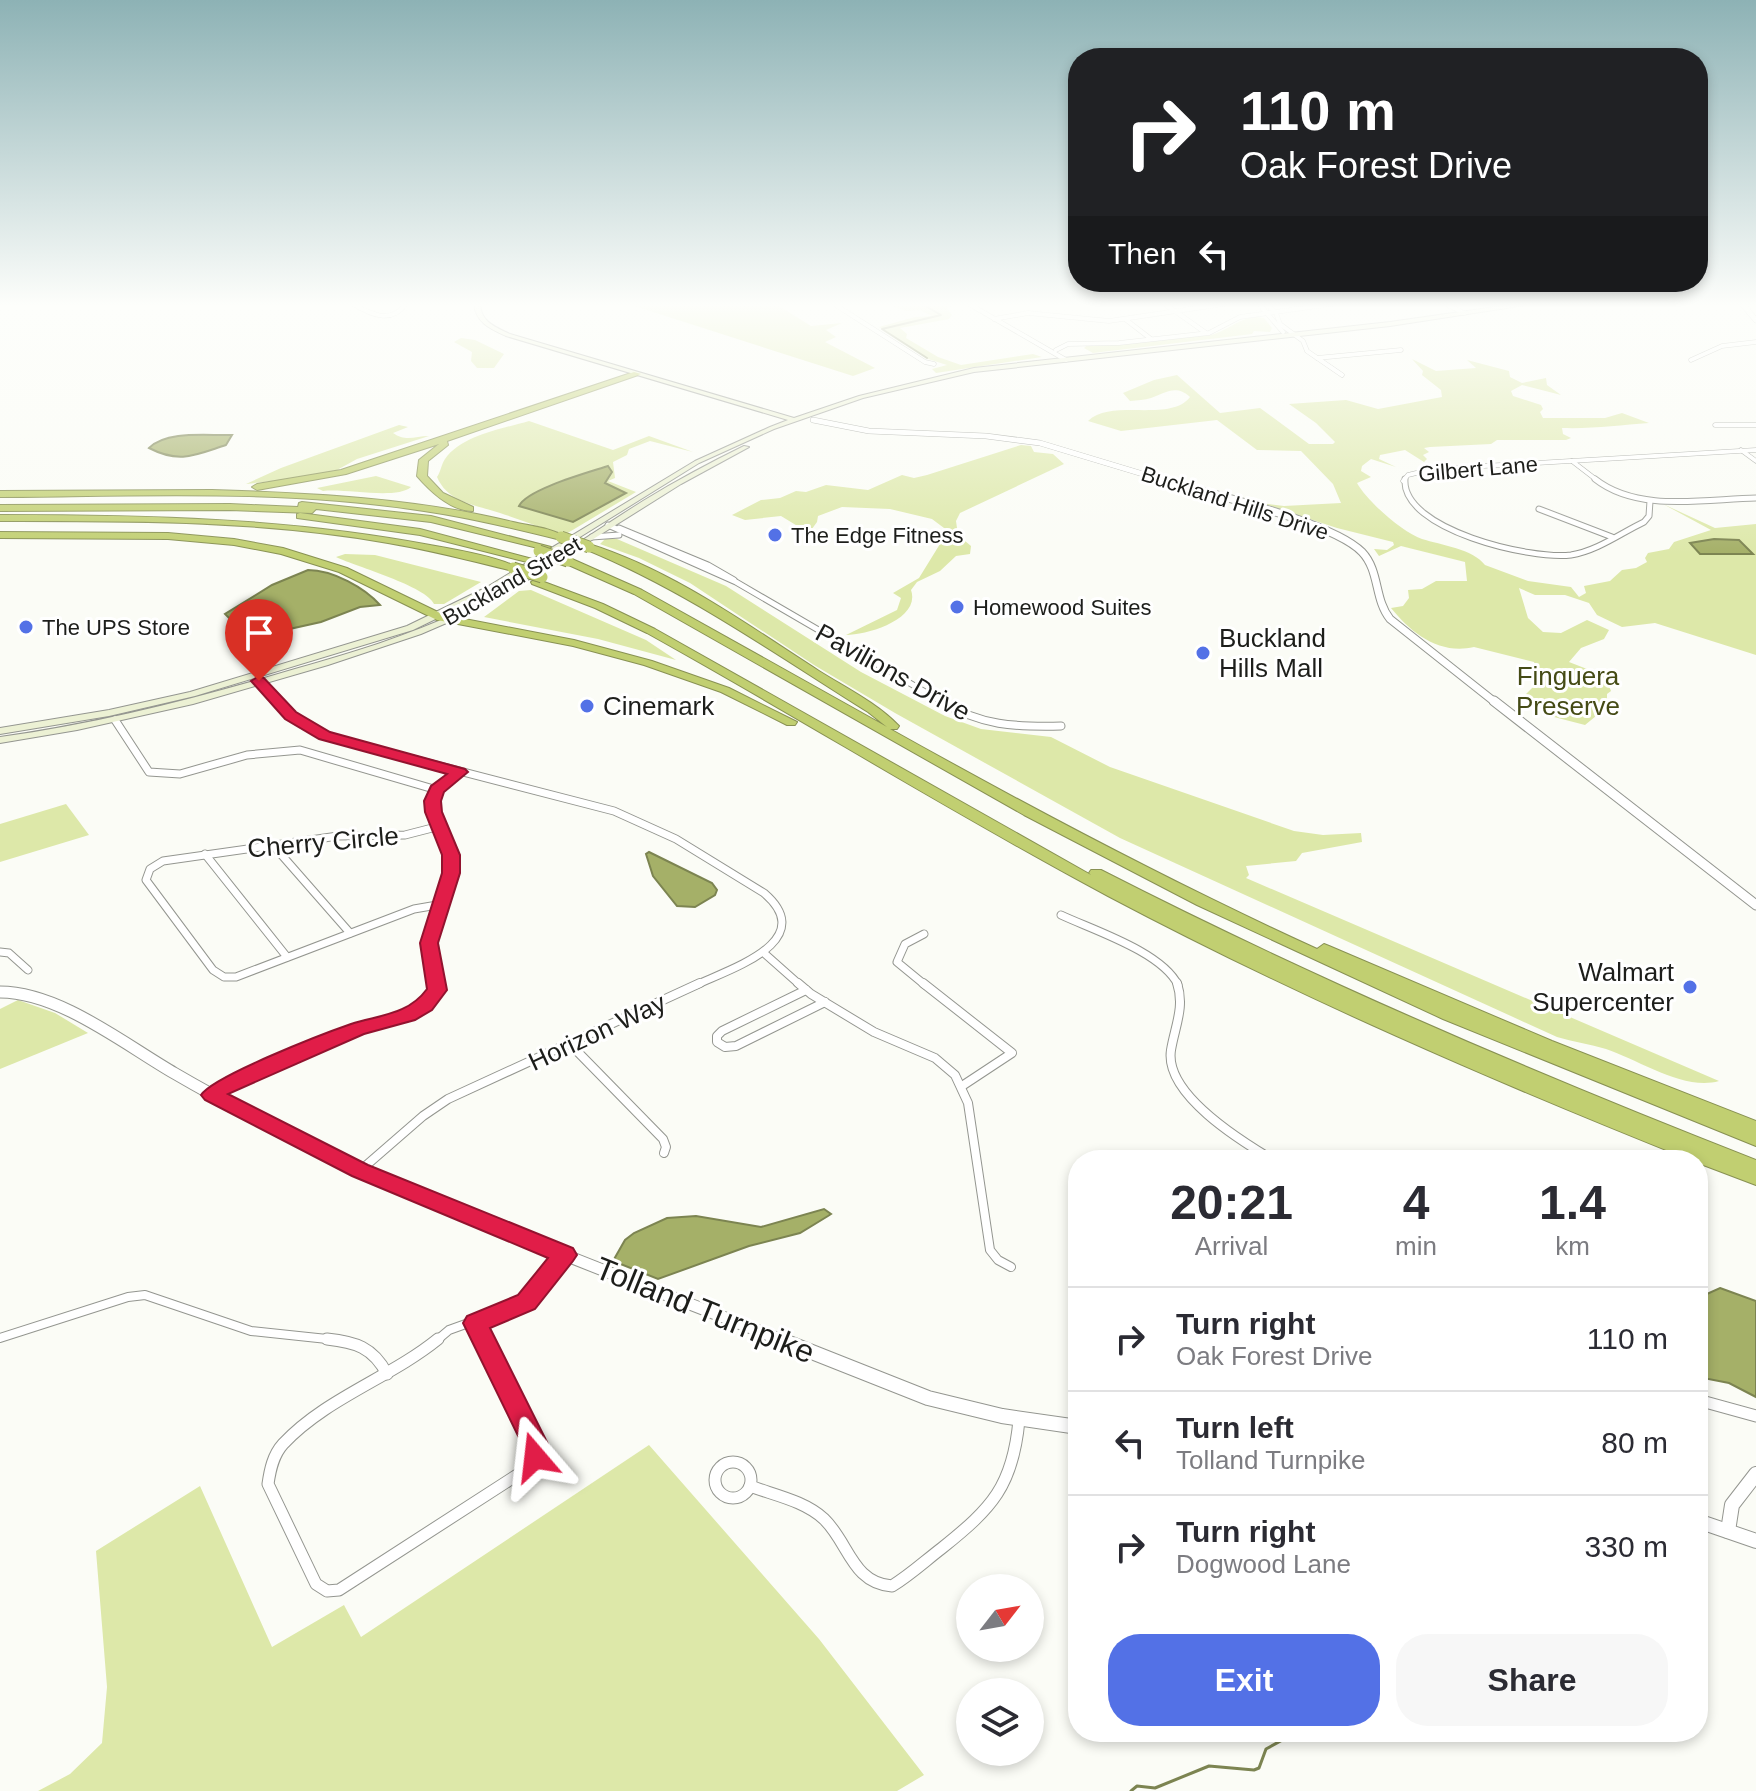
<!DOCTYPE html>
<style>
body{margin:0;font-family:Arial,sans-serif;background:#f7f7f7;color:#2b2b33;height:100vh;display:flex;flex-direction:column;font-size:30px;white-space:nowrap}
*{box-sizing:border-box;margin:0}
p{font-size:26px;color:#7c7c81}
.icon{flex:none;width:44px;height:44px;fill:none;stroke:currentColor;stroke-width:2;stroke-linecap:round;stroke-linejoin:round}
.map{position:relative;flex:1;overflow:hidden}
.details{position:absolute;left:1068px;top:1150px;width:640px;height:592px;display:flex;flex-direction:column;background:#fff;border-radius:32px;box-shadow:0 4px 12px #0003}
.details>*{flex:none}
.hud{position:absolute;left:1068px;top:48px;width:640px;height:244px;border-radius:32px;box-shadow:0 4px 12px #0003;background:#202124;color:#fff;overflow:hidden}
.needle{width:52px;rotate:59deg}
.controls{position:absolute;left:956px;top:1574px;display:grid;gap:16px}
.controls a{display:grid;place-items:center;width:88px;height:88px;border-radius:50%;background:#fff;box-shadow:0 4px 12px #0003;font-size:40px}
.pin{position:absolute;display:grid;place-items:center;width:68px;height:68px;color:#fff;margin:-82px -34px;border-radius:50% 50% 50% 0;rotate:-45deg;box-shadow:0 0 8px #0007}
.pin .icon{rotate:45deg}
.me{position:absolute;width:88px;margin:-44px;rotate:343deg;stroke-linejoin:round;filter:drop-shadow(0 0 6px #0008)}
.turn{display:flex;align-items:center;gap:28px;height:168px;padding:0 40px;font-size:36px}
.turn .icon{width:104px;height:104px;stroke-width:2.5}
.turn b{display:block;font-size:56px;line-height:68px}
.then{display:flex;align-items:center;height:76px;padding:0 40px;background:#0003;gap:16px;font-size:30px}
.eta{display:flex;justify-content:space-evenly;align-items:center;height:136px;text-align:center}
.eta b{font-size:48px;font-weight:700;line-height:56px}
.primary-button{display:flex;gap:16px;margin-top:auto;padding:16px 40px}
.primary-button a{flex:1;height:92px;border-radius:32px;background:#5371e6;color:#fff;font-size:32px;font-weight:700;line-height:92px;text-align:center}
.primary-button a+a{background:#f7f7f7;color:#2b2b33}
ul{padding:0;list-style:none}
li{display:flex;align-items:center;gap:24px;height:104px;padding:0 40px;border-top:2px solid #e1e1e2}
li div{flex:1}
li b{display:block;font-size:30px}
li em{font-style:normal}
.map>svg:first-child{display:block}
</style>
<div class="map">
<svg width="1756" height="1791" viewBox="0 0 1756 1791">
<rect width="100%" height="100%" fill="#fbfcf6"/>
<g fill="#dde8a9">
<polygon points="628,304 776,304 811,326 842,323 826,330 836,337 825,342 875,368 853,376"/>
<polygon points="885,304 960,304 947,308 952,315 949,319 900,328 907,334 906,338 938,357 961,365 1033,354 1042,357 936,373 932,369 947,365 928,359 879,327 915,317 932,316 920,310 906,311"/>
<path d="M1256,317L1264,318L1272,328L1270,332L1254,331L1252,334L1093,353L1084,348L1089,344L1211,335C1229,330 1237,319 1256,317Z"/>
<polygon points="461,338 475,340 504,354 494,368 477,368 471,361 472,352 454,342"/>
<path d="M1412,359L1436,371L1476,368L1467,360L1509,371L1510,377L1522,383L1546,378L1547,385L1561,395L1522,385L1511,391L1513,396L1541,405L1543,409L1540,412L1543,418H1605L1622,413L1649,423C1620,425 1593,429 1562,428L1563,434L1571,438L1566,440H1497L1491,444L1430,447L1424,448L1429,452L1423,455L1427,459L1424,462L1405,450L1380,455L1379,459L1396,467L1371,459L1362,466L1361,471L1371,477L1357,483C1367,501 1402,532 1422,539C1441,545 1473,549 1485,565L1528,581L1571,587L1579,597L1586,593L1584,586L1610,581L1622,570L1636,568L1647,562L1645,558L1648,553L1669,549L1674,542L1711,530L1663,504L1715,528L1756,524V655L1655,623L1622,627L1597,615L1589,603L1565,595H1535L1519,588L1528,618L1543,632L1561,633L1587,620L1609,630L1604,639L1581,648L1569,662L1605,676L1611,691L1607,694V707L1585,725L1554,717L1523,697L1537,683L1529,680L1536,667L1534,662L1474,647C1440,655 1412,634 1391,608L1403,606L1409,598L1408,590L1422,589L1436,581H1467L1465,562L1401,546L1379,556L1374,549L1387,550L1394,545L1393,542L1337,528L1261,503L1284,506L1341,503L1333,484L1301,451L1257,450L1217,420L1121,431L1088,421C1112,398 1170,423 1190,397C1176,384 1165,393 1151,398C1145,400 1137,400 1130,401L1123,393L1154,380L1177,375L1220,413L1260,408L1309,444H1333L1335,442L1316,423L1289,404L1346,400L1378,409L1442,397L1441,390L1422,375L1423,371Z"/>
<path d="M529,421L613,450L649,436L693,452L650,441L629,449L627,455L613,462L615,478L608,481L636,492L566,534C543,529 522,520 500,513C477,505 448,503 437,477C441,471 441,465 445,459C462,435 502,429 529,421Z"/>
<path d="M399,425L408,427L393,433C406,442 415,436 429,436L357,459L337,470L300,478L246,484L281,468Z"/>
<path d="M1021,445L1031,446L1034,452L1053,454L1064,464L960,513L956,521L958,535L971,546L970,554L956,556L940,571L917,582L911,590C921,619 868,635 846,635L897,610L901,598L893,593L919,578L948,531L932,519L890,509L842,507L818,516L817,522L809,533L781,516L745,520L732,515L761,500L780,498L796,491L806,492L826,485L868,490L902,475L914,478L927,475Z"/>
<path d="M376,476L411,487C396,500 345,488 323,491L317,488Z"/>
<path d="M605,539H617L726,586L861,672L945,716L981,729L1051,737L1110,767L1294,831L1323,835L1361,833L1362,842L1302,853L1296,861L1246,866L1249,875L1246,878L1719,1081C1684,1091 1639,1060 1606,1049C1590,1044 1573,1042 1557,1037L1120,838L895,713L814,665L690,583L639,558L600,544Z"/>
<path d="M345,554L375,555L481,582L444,604H434C426,586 357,567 336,557Z"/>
<polygon points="531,590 646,640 676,660 598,639 484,617 519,591"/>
<polygon points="66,804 89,835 0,862 0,824"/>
<polygon points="18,1000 55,1013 88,1033 0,1069 0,1009"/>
<polygon points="649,1445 819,1639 924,1775 897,1791 38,1791 70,1774 102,1743 107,1687 96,1551 200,1486 272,1647 344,1605 361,1637"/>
</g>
<g fill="#a5b068" stroke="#7c8451" stroke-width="2">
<path d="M232,435L226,445C195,455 180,464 149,448C167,430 208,436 232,435Z"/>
<path d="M608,466L612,472L605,483L626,493L573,522L519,506C527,489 590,472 608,466Z"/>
<polygon points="1714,539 1739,540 1753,554 1700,554 1690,543"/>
<path d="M308,570C333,570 365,588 380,605L360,607L321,622L249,638L225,614L272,585Z"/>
<polygon points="649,852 712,883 717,890 715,895 695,907 677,906 653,876 646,854"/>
<polygon points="824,1209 831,1214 828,1216 800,1233 749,1246 658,1279 613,1261 625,1240 634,1233 667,1218 696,1216 761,1227"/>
<polygon points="1720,1288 1756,1301 1756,1397 1729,1383 1698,1377 1698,1298"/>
</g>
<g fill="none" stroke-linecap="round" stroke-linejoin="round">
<polyline stroke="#7c8451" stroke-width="2" points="922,304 941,315 882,329 927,358"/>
<polyline stroke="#7c8451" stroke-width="3" points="1131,1791 1137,1786 1155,1788 1209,1766 1254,1770 1259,1768 1266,1749 1297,1732"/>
<defs>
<g id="minor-far4">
<path d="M353,304C372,315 391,324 406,304"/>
<polyline points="834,304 925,362 934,364"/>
<polyline points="969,304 1066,360"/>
<polyline points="1165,304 1206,333"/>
<polyline points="1259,304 1283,332"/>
<polyline points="1266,304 1276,313 1280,324 1303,341 1307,351 1342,375"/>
<polyline points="1446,304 1464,313"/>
<polyline points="994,319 1028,313 1109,321 1224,304"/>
<polyline points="1125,319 1151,339"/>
<polyline points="1056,350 1068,344 1119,343 1209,333 1240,317 1332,304"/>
<polyline points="1317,358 1401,350"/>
<polyline points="1691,360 1722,346 1756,342"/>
<polyline points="1715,425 1756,425"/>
<polyline points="1741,450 1756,461"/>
<polyline points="1572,461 1598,481"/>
<polyline points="1403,481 1408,475 1433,469 1756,450"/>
</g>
<g id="minor-far3">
<path d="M1405,479C1401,530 1532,560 1571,555C1597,551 1621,533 1644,522L1649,516L1650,501"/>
<path d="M1595,479C1638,513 1705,499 1756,498"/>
<polyline points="1539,509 1612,537"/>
<polyline points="608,525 736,582 944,703"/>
<polyline points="619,528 708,565 734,580"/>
<polyline points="592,537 619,535"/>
<polyline points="255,677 278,703"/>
</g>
<g id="minor-far2">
<path d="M276,701L284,710L324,736L614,811L676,839L764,893C820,941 730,969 696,985"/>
<path d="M940,701C982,726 1014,727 1061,726"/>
<polyline points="115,720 149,772 180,774 247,755 300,750 437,790"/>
<polyline points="440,826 405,835 338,836 163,861 150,869 146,880 213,970 224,977 236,977 414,909 443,904"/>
<polyline points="272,844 350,933"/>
<polyline points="205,854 287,957"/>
<path d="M1061,915C1093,930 1162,952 1178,985"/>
<polyline points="924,934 905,944 897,962 925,985"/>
<polyline points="0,952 9,953 28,970"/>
<polyline points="764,953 800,985"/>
<polyline points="436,985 429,943 448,888 451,855 433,812 432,801 437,790 460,772"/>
</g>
<g id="minor-far1">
<polyline points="798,983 811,994 874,1032 935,1058 955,1075 968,1103 990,1250 998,1260 1011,1267"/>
<polyline points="923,983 1012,1053 962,1086"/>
<path d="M1177,983C1185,1007 1175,1026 1171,1050C1164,1094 1241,1141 1273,1160"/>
<polyline points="806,990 722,1031 717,1036 717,1042 725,1047 736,1046 825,1002"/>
<polyline points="570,1044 663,1139 666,1147 664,1153"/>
<polyline points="212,1095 281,1059 409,1013 437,990 436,983"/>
<polyline points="362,1169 423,1116 448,1099 700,983"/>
<polyline points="475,1323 484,1341"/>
<polyline points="0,1338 128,1297 145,1295 251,1331 346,1341"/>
<polyline points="436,1341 449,1330 527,1302 565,1255"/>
</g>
<g id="minor">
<path d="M327,1339C355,1342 373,1347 387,1374"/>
<path d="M438,1339C390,1378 326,1398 283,1444C273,1455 270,1470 268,1484L316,1584L327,1591L339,1590L528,1468L537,1448L483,1339"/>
<polyline points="1698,1400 1756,1416"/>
<circle cx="733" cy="1480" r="18"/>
<path d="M750,1486C774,1495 805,1501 824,1519C849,1543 852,1583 892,1586C910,1575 925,1561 942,1548C992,1508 1013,1486 1019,1420"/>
</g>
<g id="tertiary-far4">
<polyline points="1742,304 1756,320"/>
<polyline points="813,420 869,431 986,436 1040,443 1166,481"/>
</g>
<path id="tertiary-far3" d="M1160,479C1205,493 1332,521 1362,552C1380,571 1374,599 1390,619L1496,703"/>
<polyline id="tertiary-far2" points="1494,701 1756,905"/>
<path id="tertiary-far1" d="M0,992C59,992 124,1044 174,1073C366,1185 578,1259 784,1341"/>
<g id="tertiary">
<polyline points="779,1339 928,1398 1002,1416 1078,1427"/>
<polyline points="1698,1521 1756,1541"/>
<polyline points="1728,1531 1732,1505 1756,1474"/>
</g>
<g id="secondary">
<path d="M474,304H480C481,322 495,327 510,334L794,418L859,396L974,368L1390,322L1516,304H1532L1390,326L974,372L863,398L774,429L699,463L493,591L413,630L195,696L109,716L0,734V728L109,710L190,692L407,626L487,587L695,461L770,427L788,420L506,336C491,329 476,323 474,304Z"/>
<path d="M744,446L749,447L681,484L520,585L465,615L421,634L328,665L193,704L77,730L0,743V737C101,723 198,698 295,669C351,653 408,636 461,611C525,580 583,539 643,501C676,481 709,463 744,446Z"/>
</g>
<g id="motorway">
<path d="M634,372L641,374L447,441L448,445L428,461L427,476L443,493L473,507V511C451,511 431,492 417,476L419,460L439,444L346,474L257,490L252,487L257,484L341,470Z"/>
<path d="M212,490C313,493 415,498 513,522C530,526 552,528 566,537L561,540C516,529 471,518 424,511C285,489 141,496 0,497V491Z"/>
<polygon points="302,502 431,516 551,547 546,550 431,522 316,509 312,513 230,510 0,511 0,505 230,504 298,507 299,503"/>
<polygon points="300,513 420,529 540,561 535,564 420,535 297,518 297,514"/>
<path d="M0,515C144,515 288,518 430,545C453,549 501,557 518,568L513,571C472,561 430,550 388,543C261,520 129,521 0,521Z"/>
<polygon points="0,532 168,533 234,539 283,548 347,568 444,615 574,640 652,661 729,688 797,722 795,725 787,725 721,692 644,665 573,646 437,620 339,572 281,554 234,545 168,539 0,538"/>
<path d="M589,544C672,570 746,624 819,671C846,688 877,703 899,726L897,729H890C1031,808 1170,882 1317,949L1324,944L1329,946L1552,1041L1756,1121V1146L1443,1019L1197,905L1024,815L634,594L564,563V559H572L642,590L887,727L868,712C775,654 687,591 585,549V545Z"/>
<path d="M536,579L603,604L655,629L1091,875L1089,873L1091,870H1101C1314,979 1533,1073 1756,1160V1185L1698,1163V1160H1691C1493,1081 1297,996 1108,896C952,813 802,719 647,633L595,608L532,584L531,582Z"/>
</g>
</defs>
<use href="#minor-far4" stroke="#949690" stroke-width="5"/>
<use href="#minor-far3" stroke="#949690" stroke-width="7"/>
<use href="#minor-far2" stroke="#949690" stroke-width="9"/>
<use href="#minor-far1" stroke="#949690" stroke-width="10"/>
<use href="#minor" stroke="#949690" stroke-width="13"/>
<use href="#tertiary-far4" stroke="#949690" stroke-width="6"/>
<use href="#tertiary-far3" stroke="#949690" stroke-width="9"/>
<use href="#tertiary-far2" stroke="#949690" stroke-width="11"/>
<use href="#tertiary-far1" stroke="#949690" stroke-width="13"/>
<use href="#tertiary" stroke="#949690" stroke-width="16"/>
<use href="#secondary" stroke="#949690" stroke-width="2"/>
<use href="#motorway" stroke="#889153" stroke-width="2"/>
<use href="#minor-far4" stroke="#fff" stroke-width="4"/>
<use href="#minor-far3" stroke="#fff" stroke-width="5"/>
<use href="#minor-far2" stroke="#fff" stroke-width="7"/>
<use href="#minor-far1" stroke="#fff" stroke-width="8"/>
<use href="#minor" stroke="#fff" stroke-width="11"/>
<use href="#tertiary-far4" stroke="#fff" stroke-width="5"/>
<use href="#tertiary-far3" stroke="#fff" stroke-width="7"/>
<use href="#tertiary-far2" stroke="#fff" stroke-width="9"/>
<use href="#tertiary-far1" stroke="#fff" stroke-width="11"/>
<use href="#tertiary" stroke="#fff" stroke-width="14"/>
<use href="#secondary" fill="#ecf1d4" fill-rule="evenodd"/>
<use href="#motorway" fill="#c1cf71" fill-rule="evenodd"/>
<defs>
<g id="motorway-bridge">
<polyline points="561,537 589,547"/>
<polyline points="539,551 568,561"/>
<polyline points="513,568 542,577"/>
</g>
</defs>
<use href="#motorway-bridge" stroke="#889153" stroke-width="13" stroke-linecap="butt"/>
<use href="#motorway-bridge" stroke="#c1cf71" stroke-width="11"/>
</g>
<linearGradient id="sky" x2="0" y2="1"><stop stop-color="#8db2b5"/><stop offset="0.55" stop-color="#fdfefb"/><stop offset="1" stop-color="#fdfefb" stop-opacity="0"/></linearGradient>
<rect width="1756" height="555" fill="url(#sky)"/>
<path fill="#e11d48" stroke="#92132f" stroke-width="2" d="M259,676L264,678L296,712L330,732L465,769L468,772L444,792L441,801L442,812L460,855V873L438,943L447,990L432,1010L415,1020L364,1034L228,1094L368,1165L573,1248L577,1255L573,1261L535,1309L490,1328L550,1448L545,1466L535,1469L526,1466L522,1457L524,1448L463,1323L467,1316L518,1295L548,1258L352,1176L205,1100L201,1095C213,1076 325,1033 351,1024C379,1015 408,1015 427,989L420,943L442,873V855L425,812L424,801L431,786L447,774L319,739L285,719L251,681Z"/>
<g fill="#5371e6" stroke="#fff" stroke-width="3">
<circle cx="775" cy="535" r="8"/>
<circle cx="957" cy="607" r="8"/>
<circle cx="26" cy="627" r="8"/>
<circle cx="1203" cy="653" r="8"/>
<circle cx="587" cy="706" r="8"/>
<circle cx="1690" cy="987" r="8"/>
</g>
<g text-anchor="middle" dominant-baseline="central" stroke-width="6" stroke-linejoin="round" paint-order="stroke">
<g font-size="22" fill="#1d1e1b" stroke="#fff">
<text transform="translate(1478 469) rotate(-5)">Gilbert Lane</text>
<text transform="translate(1235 503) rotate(18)">Buckland Hills Drive</text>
<text transform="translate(512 581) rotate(-30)">Buckland Street</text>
</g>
<g font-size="22" fill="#1d1e1b" stroke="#fff" text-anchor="start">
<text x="791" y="535">The Edge Fitness</text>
<text x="973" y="607">Homewood Suites</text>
<text x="42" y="627">The UPS Store</text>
</g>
<g font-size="26" fill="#1d1e1b" stroke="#fff" text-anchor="start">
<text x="1219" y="638">Buckland<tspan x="1219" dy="30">Hills Mall</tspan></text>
<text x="603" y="706">Cinemark</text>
<text x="1674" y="972" text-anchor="end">Walmart<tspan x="1674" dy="30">Supercenter</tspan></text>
</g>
<g font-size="26" fill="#1d1e1b" stroke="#fff">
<text transform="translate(893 672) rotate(29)">Pavilions Drive</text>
<text transform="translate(323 842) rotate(-5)">Cherry Circle</text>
<text transform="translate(597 1032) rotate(-25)">Horizon Way</text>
</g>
<g font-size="26" fill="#454b15" stroke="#fff">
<text x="1568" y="676">Finguera<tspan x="1568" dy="30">Preserve</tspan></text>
</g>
<g font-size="32" fill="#1d1e1b" stroke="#fff">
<text transform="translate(705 1310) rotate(22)">Tolland Turnpike</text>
</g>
</g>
</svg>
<div class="controls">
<a><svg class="needle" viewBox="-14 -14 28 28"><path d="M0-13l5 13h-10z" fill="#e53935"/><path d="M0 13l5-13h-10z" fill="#7c7c81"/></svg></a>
<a><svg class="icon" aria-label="layers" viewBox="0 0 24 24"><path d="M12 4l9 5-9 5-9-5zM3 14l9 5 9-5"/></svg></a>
</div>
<div class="pin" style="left:259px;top:681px;background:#d93025"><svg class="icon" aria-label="arrive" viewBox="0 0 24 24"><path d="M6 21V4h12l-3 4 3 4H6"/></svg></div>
<svg class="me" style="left:535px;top:1457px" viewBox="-20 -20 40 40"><path d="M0-17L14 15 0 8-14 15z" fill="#e11d48" stroke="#fff" stroke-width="4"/></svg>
<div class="hud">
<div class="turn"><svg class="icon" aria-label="right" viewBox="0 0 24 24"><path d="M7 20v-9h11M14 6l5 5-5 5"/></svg><div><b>110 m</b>Oak Forest Drive</div></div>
<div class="then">Then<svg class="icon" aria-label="left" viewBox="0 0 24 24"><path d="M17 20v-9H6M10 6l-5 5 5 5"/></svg></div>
</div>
<section class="details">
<div class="eta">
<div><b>20:21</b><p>Arrival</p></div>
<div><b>4</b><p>min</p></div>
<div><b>1.4</b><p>km</p></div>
</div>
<ul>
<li><svg class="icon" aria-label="right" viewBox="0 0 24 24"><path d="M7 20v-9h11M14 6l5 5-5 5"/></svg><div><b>Turn right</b><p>Oak Forest Drive</p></div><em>110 m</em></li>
<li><svg class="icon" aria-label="left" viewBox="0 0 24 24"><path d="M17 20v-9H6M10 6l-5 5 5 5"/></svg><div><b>Turn left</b><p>Tolland Turnpike</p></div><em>80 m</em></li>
<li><svg class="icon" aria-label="right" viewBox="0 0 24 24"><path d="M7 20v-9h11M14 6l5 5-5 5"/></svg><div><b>Turn right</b><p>Dogwood Lane</p></div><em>330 m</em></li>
</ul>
<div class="primary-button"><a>Exit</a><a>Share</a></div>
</section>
</div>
